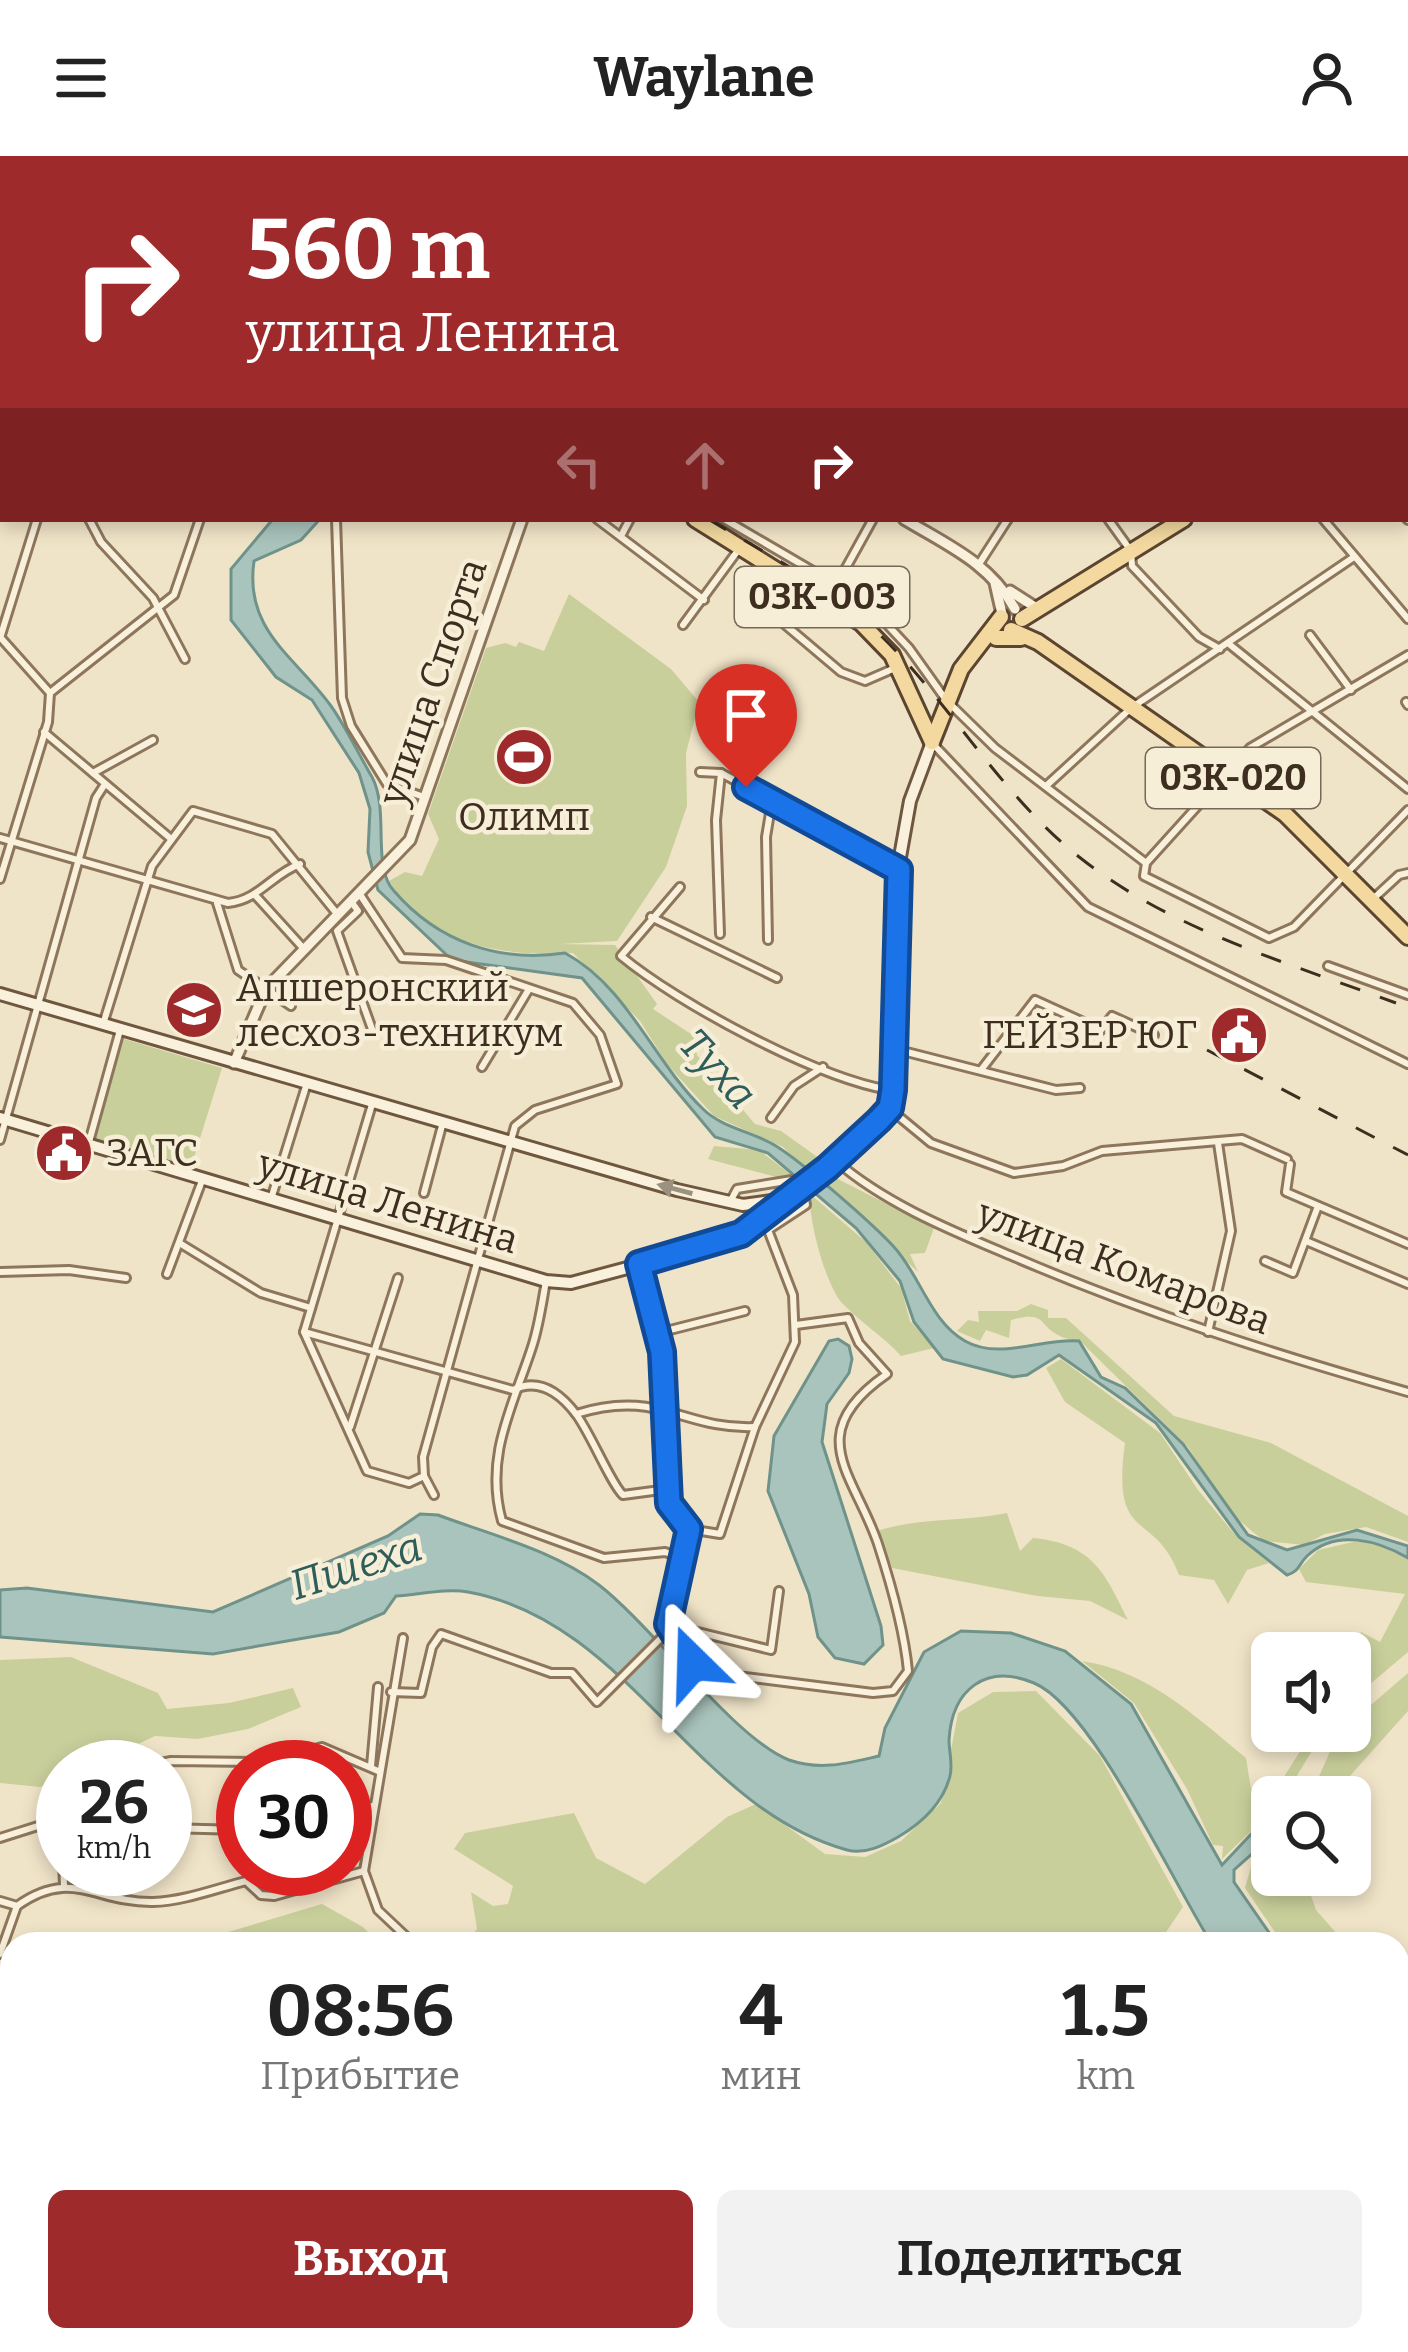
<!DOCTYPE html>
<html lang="ru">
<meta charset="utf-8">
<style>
body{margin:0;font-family:Bitter,serif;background:#f2f2f2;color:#222;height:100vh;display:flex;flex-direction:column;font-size:45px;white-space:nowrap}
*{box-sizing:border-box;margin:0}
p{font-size:39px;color:#767676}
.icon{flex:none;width:66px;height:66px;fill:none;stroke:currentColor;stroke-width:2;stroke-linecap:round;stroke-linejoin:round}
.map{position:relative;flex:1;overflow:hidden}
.sheet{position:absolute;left:0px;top:1776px;width:1410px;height:420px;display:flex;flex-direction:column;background:#fff;border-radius:36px 36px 0 0;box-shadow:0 6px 18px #0003}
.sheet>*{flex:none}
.guide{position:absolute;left:0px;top:0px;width:1410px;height:366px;box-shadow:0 6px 18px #0003;background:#9e2a2b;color:#fff;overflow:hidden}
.buttons{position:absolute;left:1251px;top:1476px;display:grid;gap:24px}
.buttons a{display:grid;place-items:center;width:120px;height:120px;border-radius:18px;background:#fff;box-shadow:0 6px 18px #0003;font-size:60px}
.speed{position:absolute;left:36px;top:1584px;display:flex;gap:24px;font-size:60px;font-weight:700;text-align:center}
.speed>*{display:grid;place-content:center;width:156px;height:156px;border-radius:50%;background:#fff;box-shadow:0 6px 18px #0003;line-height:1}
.speed small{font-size:30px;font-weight:400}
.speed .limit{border:18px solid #d22;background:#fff;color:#111}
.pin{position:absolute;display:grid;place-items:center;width:102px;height:102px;color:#fff;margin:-123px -51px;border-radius:50% 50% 50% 0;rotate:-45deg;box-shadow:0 0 12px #0007}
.pin .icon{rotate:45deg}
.me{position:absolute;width:132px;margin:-66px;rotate:338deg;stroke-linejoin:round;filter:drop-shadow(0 0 9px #0008)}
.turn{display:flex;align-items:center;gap:42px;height:252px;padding:0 48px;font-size:54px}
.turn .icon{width:156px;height:156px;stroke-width:2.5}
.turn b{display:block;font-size:84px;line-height:102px}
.lanes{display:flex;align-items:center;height:114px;padding:0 48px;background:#0003;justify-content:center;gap:60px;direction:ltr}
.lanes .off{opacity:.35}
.eta{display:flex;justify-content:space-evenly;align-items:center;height:204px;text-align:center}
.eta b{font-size:72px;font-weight:700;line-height:84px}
.primary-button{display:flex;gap:24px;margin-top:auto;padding:24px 48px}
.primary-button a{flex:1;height:138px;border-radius:18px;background:#9e2a2b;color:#fff;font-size:48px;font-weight:700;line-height:138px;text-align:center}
.primary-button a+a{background:#f2f2f2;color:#222}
header{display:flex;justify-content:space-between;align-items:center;height:156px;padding:0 48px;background:#fff;font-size:54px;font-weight:700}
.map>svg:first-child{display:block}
</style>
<header><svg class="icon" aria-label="menu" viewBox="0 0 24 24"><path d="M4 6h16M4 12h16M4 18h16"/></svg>Waylane<svg class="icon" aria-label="person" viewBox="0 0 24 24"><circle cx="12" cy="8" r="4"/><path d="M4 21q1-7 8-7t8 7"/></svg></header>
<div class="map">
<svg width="1408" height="2196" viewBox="0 0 1408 2196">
<rect width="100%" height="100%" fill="#f0e4c8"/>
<g fill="#c9cf9b">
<path d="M569,438L671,513L699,546L686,597L687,650L666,711L617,785L560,788L615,789L657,848L653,853L694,880L697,899L755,968L781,975L823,1005L819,1016L811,1019L783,991L714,960L667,908L640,865L573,797C504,801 428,790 389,725L405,716L422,720L439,683L428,658L486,492L505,487L516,491L519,486L544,495Z"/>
<polygon points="121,882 222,912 191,1011 92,982"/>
<polygon points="714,990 759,994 803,1028 708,1003"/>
<polygon points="830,1019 934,1072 925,1097 910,1098 918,1116 821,1026"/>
<path d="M810,1038L866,1086L901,1132L910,1165L934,1192L901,1200C883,1180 861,1167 843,1148C826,1131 808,1063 810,1038Z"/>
<path d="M1031,1148L1048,1154V1162H1066L1174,1260L1271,1287L1408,1360V1386L1366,1371L1325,1378L1304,1389L1264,1385L1229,1356L1188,1291L1082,1187C1076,1184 1069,1184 1062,1181C1036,1170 1049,1154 1011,1164L1009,1182L986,1174L980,1185L957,1175L968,1164L979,1166L978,1155H1017Z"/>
<path d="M1061,1203L1160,1277L1198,1334L1237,1381L1269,1407L1247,1414L1228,1448L1214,1424L1179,1419C1154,1352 1111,1390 1125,1287L1065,1246L1046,1212Z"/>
<path d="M1007,1357L1020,1395L1033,1382C1092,1388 1104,1415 1128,1464L1090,1445L1037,1440L892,1412L877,1375C921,1361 962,1366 1007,1357Z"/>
<polygon points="1366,1383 1408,1403 1408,1496 1350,1545 1350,1499 1361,1476 1380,1486 1405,1438 1306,1426 1299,1413 1318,1394"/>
<polygon points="71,1501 158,1537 167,1553 229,1547 293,1532 301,1551 248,1573 198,1583 155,1580 91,1611 63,1611 63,1622 40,1631 0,1627 0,1504"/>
<path d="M1082,1505C1148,1515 1195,1560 1246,1602L1251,1633L1271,1641L1313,1575H1324L1284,1641H1272V1655L1222,1703L1223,1690L1213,1689L1187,1633L1134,1547Z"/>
<polygon points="1408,1517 1408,1555 1331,1641 1310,1641 1339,1575 1350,1575 1350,1567"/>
<polygon points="1036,1535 1100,1600 1183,1751 1158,1788 465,1788 477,1773 471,1736 493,1750 508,1748 513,1730 454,1693 465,1677 574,1657 596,1702 645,1728 727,1661 756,1648 825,1698 865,1701 901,1685 941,1647 958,1557 993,1536"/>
<polygon points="1272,1682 1272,1719 1304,1719 1316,1754 1346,1788 1283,1788 1245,1732 1255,1697"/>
<polygon points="322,1748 363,1771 380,1788 188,1788"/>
<polygon points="12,1791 12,2184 1398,2184 1398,1945 1408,1944 1408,2196 0,2196 0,1826"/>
</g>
<g fill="#a9c4bc" stroke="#6f938a" stroke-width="3">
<path d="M273,363H320L301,384L254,405C244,475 295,500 331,550C346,571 359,599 372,621C390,655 371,710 394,735C438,786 499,807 565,797C628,831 653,905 703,953C722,972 754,976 776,990C802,1006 873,1068 894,1091C920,1119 930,1165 965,1185C1000,1205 1044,1181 1079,1185L1101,1221L1125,1232L1183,1288L1248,1379L1287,1394L1357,1374L1408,1390V1402C1379,1385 1336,1372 1307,1400C1298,1409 1300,1415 1287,1419L1239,1381L1156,1267L1059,1199L1027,1219L1013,1221L943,1203L914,1166L900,1125L856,1072L768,997L715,981L582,822L452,804L378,734L368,696L370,653L359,617L312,544L276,521L231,464V413Z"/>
<polygon points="838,1183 849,1190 852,1203 849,1217 827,1248 822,1286 881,1470 883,1489 864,1508 835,1502 818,1481 809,1438 768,1335 774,1280 829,1185"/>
<path d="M420,1358L438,1359C491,1379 553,1394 599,1429C651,1469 736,1584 789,1604C821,1615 848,1607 879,1600L885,1572L924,1496L961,1475L1011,1477L1065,1495L1131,1548L1222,1709L1272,1656V1680L1234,1714V1726L1277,1788H1212C1174,1729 1092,1551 1034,1527C986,1507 952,1533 949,1584C949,1596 953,1608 950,1620C943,1647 922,1667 898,1681C884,1689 865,1699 847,1694C694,1652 629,1465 468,1436C446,1432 418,1439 396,1440L384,1457L339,1476L213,1498L0,1481V1434L27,1432L213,1456L388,1380Z"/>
</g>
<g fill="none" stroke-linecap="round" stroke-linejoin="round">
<defs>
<g id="minor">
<polyline points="164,0 167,3"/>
<polyline points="394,0 398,3"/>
<polyline points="508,0 513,3"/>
<polyline points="649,0 655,3"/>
<polyline points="766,0 771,3"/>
<polyline points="880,0 888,3"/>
<polyline points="1024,0 1029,3"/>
<polyline points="1137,0 1141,3"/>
<polyline points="1259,0 1264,3"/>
<polyline points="195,3 196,0"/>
<polyline points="636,3 638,0"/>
<polyline points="827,3 829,0"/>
<polyline points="958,3 958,1"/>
<polyline points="1102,3 1104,0"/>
<polyline points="1321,3 1322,0"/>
<polyline points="1407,45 1408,44"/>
<polyline points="1407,172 1408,173"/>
<polyline points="1407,257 1408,258"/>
<polyline points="0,336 3,336"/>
<polyline points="89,363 101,386 153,442 185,503"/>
<polyline points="336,363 342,542 351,570 387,628 424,641"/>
<polyline points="597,363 704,444"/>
<polyline points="724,363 866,446 909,492 946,544 995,592 1146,707"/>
<polyline points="1108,363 1131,395 1132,410 1199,481 1220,493"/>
<polyline points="1323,363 1408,463"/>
<polyline points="1407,363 1408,364"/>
<polyline points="621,380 630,363"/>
<polyline points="979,408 1008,363"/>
<polyline points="837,428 873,363"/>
<polyline points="757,445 841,516 865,525 895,512"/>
<polyline points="785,463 811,435"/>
<polyline points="683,469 739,393"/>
<polyline points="1310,479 1351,534"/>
<polyline points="0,481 50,537"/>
<polyline points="0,482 37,363"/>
<polyline points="1229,488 1408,633"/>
<polyline points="1408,499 1250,592 1146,707 1144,720 1269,782 1294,771 1408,654"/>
<polyline points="1406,546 1408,549"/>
<polyline points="44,576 170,682"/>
<polyline points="934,589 1088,751 1408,908"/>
<polyline points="700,616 721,617 899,714"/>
<polyline points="93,617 153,584"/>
<polyline points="1046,630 1131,552 1354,401"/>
<path d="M0,682L228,747C259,744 272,718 300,708"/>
<polyline points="0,723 48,566 50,537 174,439 200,363"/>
<path d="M680,731L621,800C679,848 815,921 889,934"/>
<polyline points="255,739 304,793"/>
<polyline points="361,740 402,802 446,804 573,847 600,879 617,928 535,954 515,970 423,1301 424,1320 434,1339"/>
<polyline points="1373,743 1399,719 1408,717"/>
<polyline points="217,747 238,814 291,850"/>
<polyline points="353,748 358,755 337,775 373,876"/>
<polyline points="651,761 777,822"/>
<polyline points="720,778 716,664 721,617"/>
<polyline points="768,784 766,681 772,645"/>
<polyline points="1328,810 1408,839"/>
<polyline points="104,865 152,710 193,655 272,678 338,759"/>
<polyline points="895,893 1056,934 1080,932"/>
<polyline points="482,911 529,833"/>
<polyline points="981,914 1035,844 1101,874 1112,860 1154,879"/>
<polyline points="373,945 304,1176 367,1315 409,1327 424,1320"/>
<polyline points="891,954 931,987 1014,1017 1063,1010 1102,995 1242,983 1287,1003"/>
<polyline points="771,962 794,930 823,911"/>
<polyline points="0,984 96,642 105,628"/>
<polyline points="89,986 120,874"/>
<path d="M836,1005C887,1049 953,1075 1014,1101C1142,1156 1274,1198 1408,1236"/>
<polyline points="1290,1008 1286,1036 1408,1088"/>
<polyline points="424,1037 443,966"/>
<polyline points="271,1043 307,927"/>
<polyline points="1306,1085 1408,1128"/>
<polyline points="181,1088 261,1137 311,1152"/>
<polyline points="1265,1105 1293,1117 1318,1050"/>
<polyline points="0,1116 69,1114 126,1122"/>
<polyline points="167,1118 203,1022"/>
<path d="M546,1125C542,1147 539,1170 532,1191C513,1250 484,1300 502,1365L604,1402L665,1396L683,1402"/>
<path d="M304,1176L513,1234C539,1221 560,1237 576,1258C659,1232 682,1274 755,1271"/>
<polyline points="1208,1176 1231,1075 1218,987"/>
<polyline points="658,1177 745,1155"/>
<path d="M576,1258C591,1278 611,1328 623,1339L668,1333"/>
<polyline points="350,1271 398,1122"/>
<polyline points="689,1373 720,1378 755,1271 795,1186 793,1139 768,1074 806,1049 804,1037 792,1024 737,1033 731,1044"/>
<path d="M668,1468L693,1506L721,1518L873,1537L893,1535L908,1515C904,1473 891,1428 878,1388C855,1319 800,1278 887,1218L859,1187L848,1162L796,1169"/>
<polyline points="669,1469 771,1494 779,1435"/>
<polyline points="403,1482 364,1715 378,1754 414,1788"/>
<polyline points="391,1536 421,1537 432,1491 441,1478 551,1517 572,1517 597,1546 664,1479 689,1373 669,1347 662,1196 640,1111"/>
<polyline points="371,1610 378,1531"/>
<polyline points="142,1611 171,1605 267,1606 322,1591 378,1615"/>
<polyline points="345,1654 373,1650"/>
<polyline points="61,1662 64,1729"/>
<polyline points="165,1672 243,1674"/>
<polyline points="0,1682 60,1663"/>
<polyline points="251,1728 256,1713"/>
<path d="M0,1745L17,1750C71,1711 96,1747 153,1746C184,1745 215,1733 246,1725L261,1739L274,1740L364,1715"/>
<polyline points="0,1798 17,1750"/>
</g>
<g id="tertiary">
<polyline points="293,0 296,3"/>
<path d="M904,363C947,389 990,407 1015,453"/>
<polyline points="995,427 1002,458"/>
<polyline points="1010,435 1035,451"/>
<polyline points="234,907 266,833 410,684 522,363"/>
</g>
<g id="secondary">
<polyline points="0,838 677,1034 743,1049 786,1043"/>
<polyline points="0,962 546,1125 571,1127 725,1086 789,1042"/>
<polyline points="824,1015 889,952 900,701 910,645 932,586"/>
</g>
<g id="primary">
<polyline points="134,0 137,3"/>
<polyline points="1407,223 1408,222"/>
<polyline points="695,363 861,467 892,499 932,586"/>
<polyline points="1022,463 1184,363"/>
<polyline points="1011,474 1038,486 1285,658 1408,781"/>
<polyline points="996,482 1021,482"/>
<polyline points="932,586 961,513 1001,461"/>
</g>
</defs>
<use href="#minor" stroke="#8d765c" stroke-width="12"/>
<use href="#tertiary" stroke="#8d765c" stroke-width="15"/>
<use href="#secondary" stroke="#6f573f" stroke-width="16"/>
<use href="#primary" stroke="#5b4430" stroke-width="20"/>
<use href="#minor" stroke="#faf1dc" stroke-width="6"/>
<use href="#tertiary" stroke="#faf1dc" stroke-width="9"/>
<use href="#secondary" stroke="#faf1dc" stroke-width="10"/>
<use href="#primary" stroke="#f3d9a0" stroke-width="14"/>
<g stroke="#3d2e20" stroke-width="3" stroke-dasharray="21 21" stroke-linecap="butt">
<polyline points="156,0 159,3"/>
<path d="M708,363C765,397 826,428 875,474C949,544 1001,641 1083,704C1174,775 1289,807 1396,847"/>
<polyline points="1207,894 1408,999"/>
</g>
<defs>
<polyline id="secondary-bridge" points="789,1042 824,1015"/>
</defs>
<use href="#secondary-bridge" stroke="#6f573f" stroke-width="16" stroke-linecap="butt"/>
<use href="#secondary-bridge" stroke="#faf1dc" stroke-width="10"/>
</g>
<defs><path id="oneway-solid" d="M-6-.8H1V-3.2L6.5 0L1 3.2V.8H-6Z" transform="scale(3)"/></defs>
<use fill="#9c907e" href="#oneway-solid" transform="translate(675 1033) rotate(-165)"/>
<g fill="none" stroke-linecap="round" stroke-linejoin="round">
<defs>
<polyline id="route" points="693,1507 668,1468 689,1373 669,1347 662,1196 639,1108 741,1078 827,1012 879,964 890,952 893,934 899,714 746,631"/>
</defs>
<use href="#route" stroke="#114b97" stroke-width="30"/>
<use href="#route" stroke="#1a73e8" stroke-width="21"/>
</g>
<defs>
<symbol id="stadium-disc" viewBox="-11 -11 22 22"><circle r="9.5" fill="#9e2a2b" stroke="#f7eed8"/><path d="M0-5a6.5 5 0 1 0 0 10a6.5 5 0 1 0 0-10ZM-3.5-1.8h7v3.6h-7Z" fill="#fff"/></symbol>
<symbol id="university-disc" viewBox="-11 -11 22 22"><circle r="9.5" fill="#9e2a2b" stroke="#f7eed8"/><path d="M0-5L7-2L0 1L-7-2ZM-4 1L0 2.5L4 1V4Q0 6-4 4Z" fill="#fff"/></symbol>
<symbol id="civic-disc" viewBox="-11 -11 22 22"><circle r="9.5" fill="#9e2a2b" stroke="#f7eed8"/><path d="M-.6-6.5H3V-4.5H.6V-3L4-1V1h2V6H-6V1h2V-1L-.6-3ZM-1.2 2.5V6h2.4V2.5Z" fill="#fff"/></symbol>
</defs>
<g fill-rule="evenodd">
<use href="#stadium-disc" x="491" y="568" width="66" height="66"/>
<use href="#university-disc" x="161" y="821" width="66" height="66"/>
<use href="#civic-disc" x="1206" y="846" width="66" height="66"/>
<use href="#civic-disc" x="31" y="964" width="66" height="66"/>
</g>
<g text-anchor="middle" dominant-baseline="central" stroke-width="9" stroke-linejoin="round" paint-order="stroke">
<g fill="#f7eed8" stroke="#756857" stroke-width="3">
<rect x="735" y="411" width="174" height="60" rx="9"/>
<rect x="1146" y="592" width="174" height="60" rx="9"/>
</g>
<g font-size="36" font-weight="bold" fill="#3d2e20">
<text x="822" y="441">03К-003</text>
<text x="1233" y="622">03К-020</text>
</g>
<g font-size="39" fill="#3d2e20" stroke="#f7eed8">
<text transform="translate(433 526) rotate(-71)">улица Спорта</text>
<text transform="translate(388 1046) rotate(17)">улица Ленина</text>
<text transform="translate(1124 1111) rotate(21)">улица Комарова</text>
</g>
<g font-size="39" fill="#3d2e20" stroke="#f7eed8" text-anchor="start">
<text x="524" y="661" text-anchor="middle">Олимп</text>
<text x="236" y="832">Апшеронский<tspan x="236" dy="45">лесхоз-техникум</tspan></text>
<text x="1197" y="879" text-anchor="end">ГЕЙЗЕР ЮГ</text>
<text x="106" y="997">ЗАГС</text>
</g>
<g font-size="42" font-style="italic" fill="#2f5d5a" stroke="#f7eed8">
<text transform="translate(718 913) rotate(47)">Туха</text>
<text transform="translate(356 1410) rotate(-18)">Пшеха</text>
</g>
</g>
</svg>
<div class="buttons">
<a><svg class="icon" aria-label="sound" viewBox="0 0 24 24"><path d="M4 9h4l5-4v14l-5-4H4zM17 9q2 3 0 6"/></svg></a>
<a><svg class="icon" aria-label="search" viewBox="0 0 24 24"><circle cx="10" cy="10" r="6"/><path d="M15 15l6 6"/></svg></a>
</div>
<div class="speed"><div>26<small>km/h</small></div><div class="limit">30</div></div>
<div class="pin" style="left:746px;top:631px;background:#d93025"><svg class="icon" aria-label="arrive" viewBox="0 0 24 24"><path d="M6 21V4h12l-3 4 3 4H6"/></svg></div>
<svg class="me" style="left:693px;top:1507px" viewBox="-20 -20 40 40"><path d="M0-17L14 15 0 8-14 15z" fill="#1a73e8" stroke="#fff" stroke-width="4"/></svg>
<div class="guide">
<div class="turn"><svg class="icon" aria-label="right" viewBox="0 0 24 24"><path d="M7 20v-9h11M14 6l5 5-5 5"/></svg><div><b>560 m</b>улица Ленина</div></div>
<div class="lanes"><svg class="icon off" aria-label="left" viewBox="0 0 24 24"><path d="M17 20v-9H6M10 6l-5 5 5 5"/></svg><svg class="icon off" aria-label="ahead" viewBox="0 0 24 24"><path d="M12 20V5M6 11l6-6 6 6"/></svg><svg class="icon" aria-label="right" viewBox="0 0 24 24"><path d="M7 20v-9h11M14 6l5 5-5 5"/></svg></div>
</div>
<section class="sheet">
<div class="eta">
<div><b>08:56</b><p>Прибытие</p></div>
<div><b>4</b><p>мин</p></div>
<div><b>1.5</b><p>km</p></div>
</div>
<div class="primary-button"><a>Выход</a><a>Поделиться</a></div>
</section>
</div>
